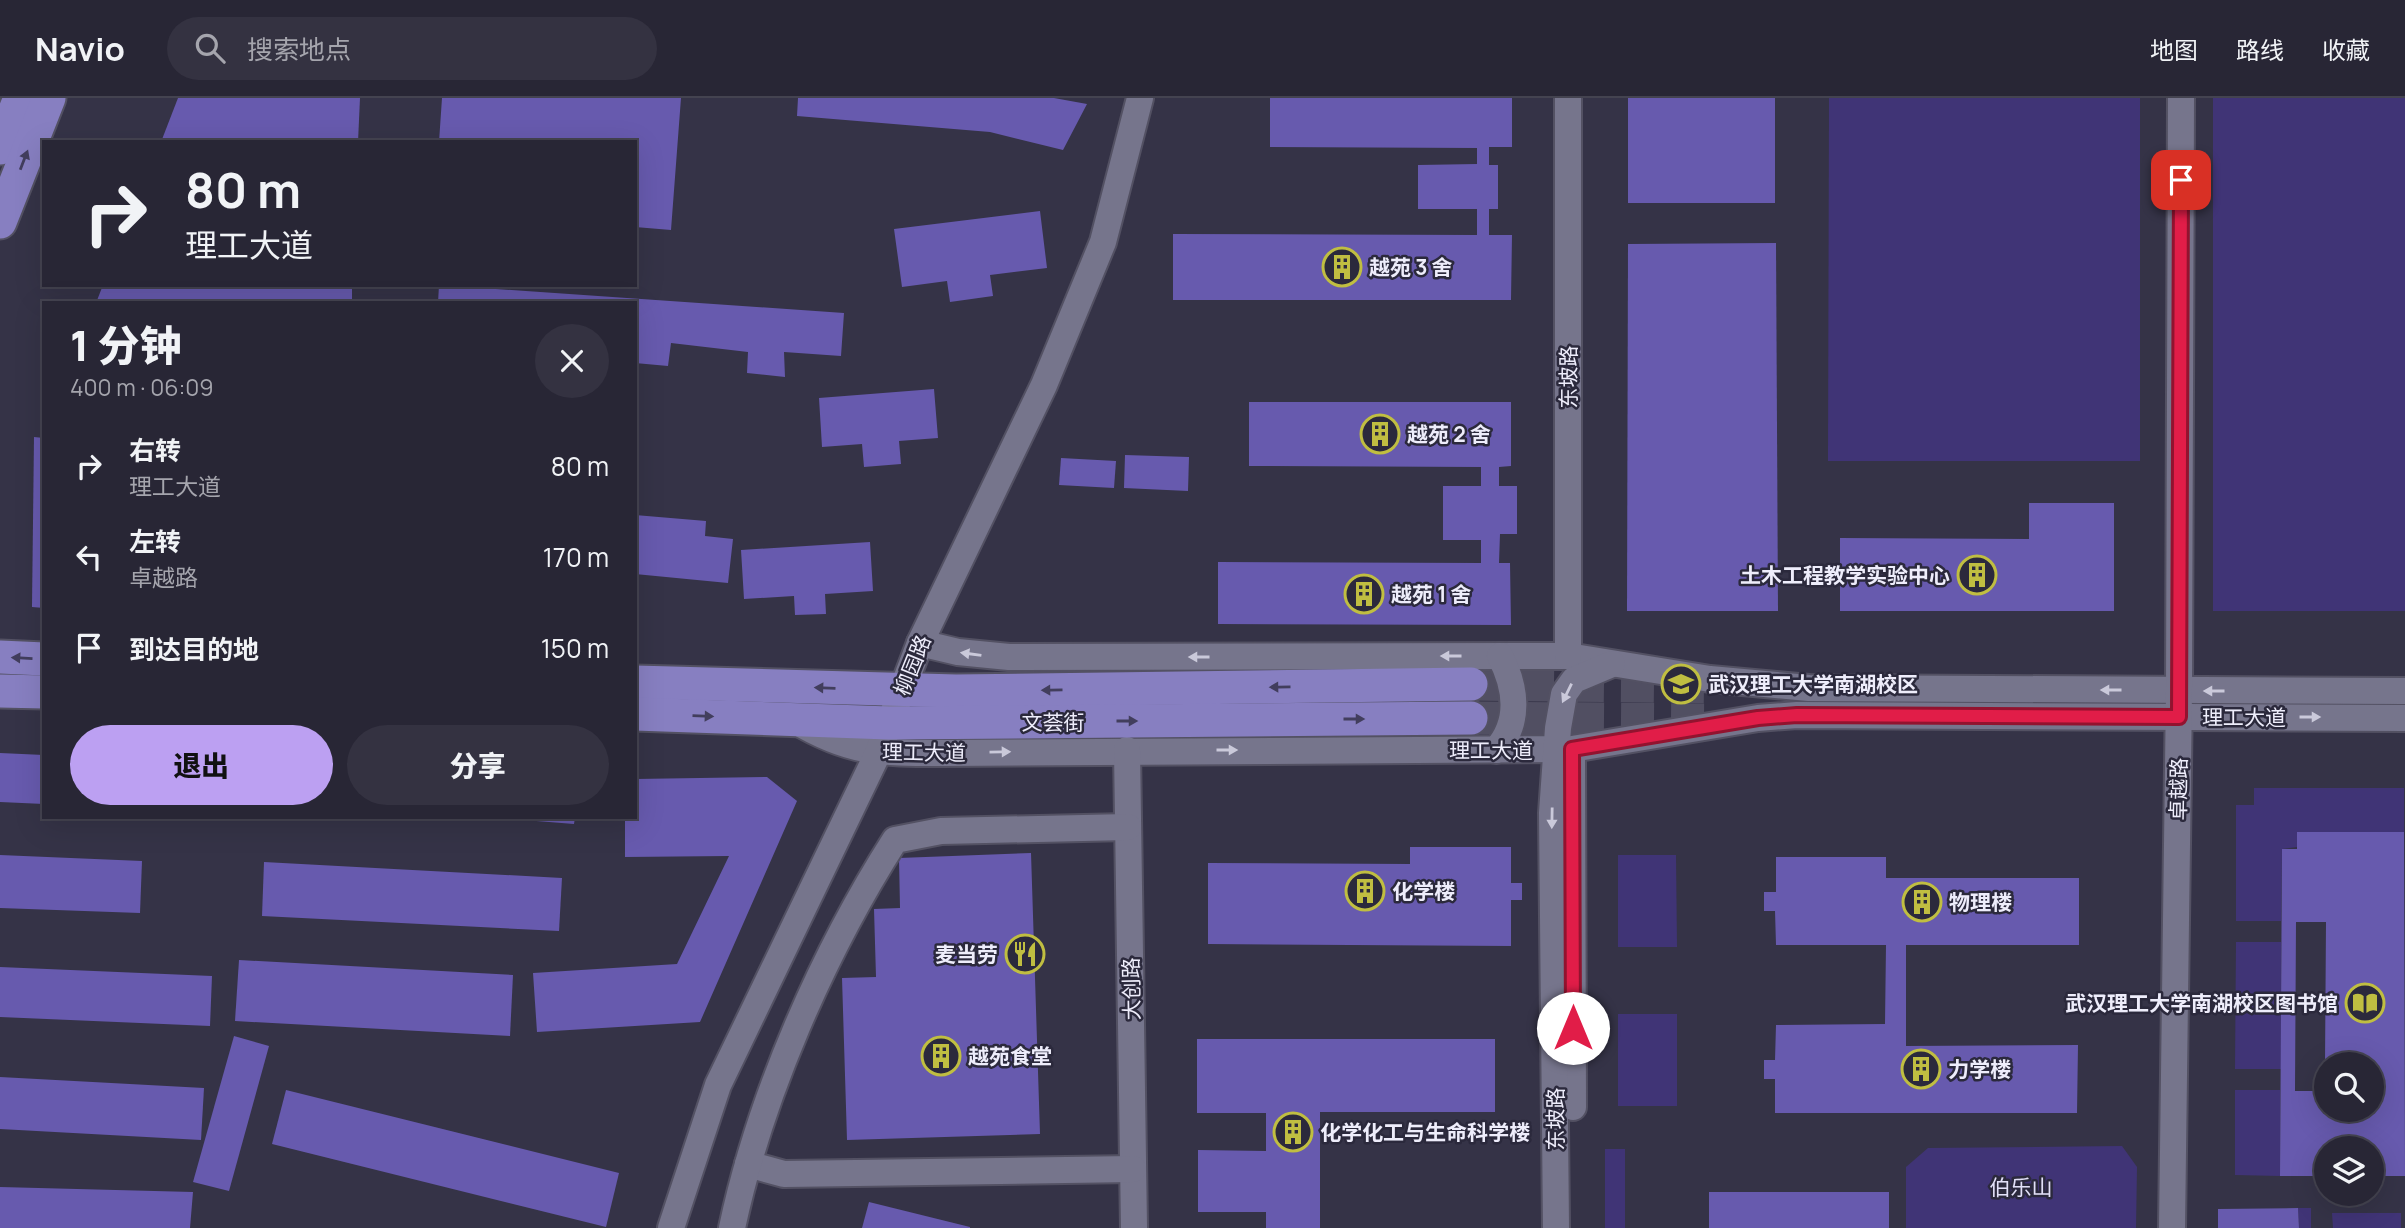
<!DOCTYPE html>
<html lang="zh">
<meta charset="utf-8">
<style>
body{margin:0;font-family:Manrope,"Noto Sans SC",sans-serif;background:#343241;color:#f1f3f6;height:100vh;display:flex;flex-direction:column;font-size:26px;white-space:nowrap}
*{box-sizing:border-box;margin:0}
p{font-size:23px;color:#a5a5ad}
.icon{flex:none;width:38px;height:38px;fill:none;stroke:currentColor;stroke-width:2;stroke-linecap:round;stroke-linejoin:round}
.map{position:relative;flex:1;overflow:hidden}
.sheet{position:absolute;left:42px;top:203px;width:595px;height:518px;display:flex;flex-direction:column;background:#282635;border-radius:0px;box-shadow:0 7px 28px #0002,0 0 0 2px #444350}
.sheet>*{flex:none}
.top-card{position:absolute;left:42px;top:42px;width:595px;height:147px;border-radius:0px;box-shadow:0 7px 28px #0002,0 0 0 2px #444350;background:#282635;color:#f1f3f6;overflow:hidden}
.fabs{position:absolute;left:2314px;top:954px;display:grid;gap:14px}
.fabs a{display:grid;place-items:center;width:70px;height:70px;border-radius:50%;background:#282635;box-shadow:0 7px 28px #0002,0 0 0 2px #444350;font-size:35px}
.pin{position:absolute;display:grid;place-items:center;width:60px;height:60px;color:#fff;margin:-30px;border-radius:14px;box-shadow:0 4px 10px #0006}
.me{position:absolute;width:77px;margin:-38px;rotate:0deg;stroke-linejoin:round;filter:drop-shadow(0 0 5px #0008)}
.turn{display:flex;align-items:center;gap:24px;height:147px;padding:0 28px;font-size:32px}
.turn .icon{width:91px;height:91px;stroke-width:2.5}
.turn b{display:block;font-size:49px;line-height:60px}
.round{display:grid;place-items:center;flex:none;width:74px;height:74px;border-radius:37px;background:#343241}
.summary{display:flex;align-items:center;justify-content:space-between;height:119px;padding:0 28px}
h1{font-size:42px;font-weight:800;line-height:52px}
.action{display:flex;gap:14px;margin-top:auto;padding:14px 28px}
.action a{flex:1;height:80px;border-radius:42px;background:#bca0f2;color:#111;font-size:28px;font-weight:800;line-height:80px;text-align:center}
.action a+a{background:#343241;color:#f1f3f6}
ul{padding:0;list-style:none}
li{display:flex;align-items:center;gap:21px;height:91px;padding:0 28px}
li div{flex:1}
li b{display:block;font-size:26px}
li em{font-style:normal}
header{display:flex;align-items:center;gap:42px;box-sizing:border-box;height:98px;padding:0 35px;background:#282635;border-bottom:2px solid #444350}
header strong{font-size:33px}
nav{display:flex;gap:38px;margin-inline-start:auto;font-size:24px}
.search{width:490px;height:63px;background:#343241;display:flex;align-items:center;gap:18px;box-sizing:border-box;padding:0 24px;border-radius:38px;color:#a5a5ad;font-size:26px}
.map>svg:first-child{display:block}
</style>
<header>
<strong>Navio</strong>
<div class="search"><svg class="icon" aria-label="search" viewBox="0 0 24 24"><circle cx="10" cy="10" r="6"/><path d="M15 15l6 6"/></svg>搜索地点</div>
<nav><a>地图</a><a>路线</a><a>收藏</a></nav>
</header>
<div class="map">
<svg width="2405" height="1130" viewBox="0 0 2405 1130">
<rect width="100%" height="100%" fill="#353347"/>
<g fill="#403476">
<polygon points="1829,0 2140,0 2140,363 1828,363"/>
<rect x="2213" y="0" width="192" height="513"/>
<polygon points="2254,690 2404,690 2404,734 2282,751 2281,823 2236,823 2236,707 2254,707"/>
<polygon points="1618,757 1676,757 1677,849 1618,849"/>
<polygon points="2236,844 2281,844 2281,971 2235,971"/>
<rect x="1618" y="916" width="59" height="92"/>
<polygon points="2235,992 2280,992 2280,1078 2235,1077"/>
<polygon points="2122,1048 2137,1069 2136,1130 1906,1130 1906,1069 1928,1050"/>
<rect x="1605" y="1051" width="20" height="79"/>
<polygon points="2298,1110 2311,1110 2311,1130 2299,1130"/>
<polygon points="2332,1115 2401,1115 2401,1130 2333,1130"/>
</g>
<g fill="#675aae" fill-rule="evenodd">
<polygon points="178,0 360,0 358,44 161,44"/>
<polygon points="442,0 681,0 671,132 635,129 635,44 439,44"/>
<polygon points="798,0 1054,0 1087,6 1063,52 990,34 797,18"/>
<polygon points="1270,0 1512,0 1512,49 1489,49 1489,67 1498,67 1498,111 1489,111 1489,137 1512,137 1511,202 1173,202 1173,136 1477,137 1477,111 1418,111 1418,67 1477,66 1477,50 1270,49"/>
<rect x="1628" y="0" width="147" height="105"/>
<polygon points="1040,113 1047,170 990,177 993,198 950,204 947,183 902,189 894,131"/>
<polygon points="1776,145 1778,513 1627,513 1628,146"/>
<polygon points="103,187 352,187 352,205 96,205"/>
<polygon points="439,187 844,215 841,258 784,254 785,279 747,275 748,254 671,245 668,268 635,265 635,205 438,205"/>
<polygon points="934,291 938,340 899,343 901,366 864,369 862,346 822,349 819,300"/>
<polygon points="1249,304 1511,304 1511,368 1499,369 1499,388 1517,388 1517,436 1500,436 1499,465 1510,465 1511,527 1218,526 1218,464 1481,465 1481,442 1443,442 1443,388 1481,388 1481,369 1249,368"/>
<polygon points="34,339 44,340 44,510 32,509"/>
<polygon points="1125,357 1189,359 1188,393 1124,390"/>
<polygon points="1061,360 1116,363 1114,390 1059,387"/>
<polygon points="2029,405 2114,405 2114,513 1840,513 1840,440 2029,441"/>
<polygon points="635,417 706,423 705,438 733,441 728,485 635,476"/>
<polygon points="870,444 873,493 825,496 826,516 795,517 794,498 744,501 741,452"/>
<polygon points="0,655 44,657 44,706 0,704"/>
<polygon points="767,679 797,703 700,924 537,934 533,875 677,866 729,758 625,759 625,719 635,719 635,681"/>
<polygon points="486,719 575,719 574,726"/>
<path d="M2297,734H2404L2405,1078H2371V1050H2326V1078H2280L2282,751H2297ZM2296,824H2326L2325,966H2371V1012H2326V993H2295Z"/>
<polygon points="1410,749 1511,749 1511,785 1522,785 1522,802 1511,802 1511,848 1208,846 1208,765 1410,766"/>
<polygon points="1031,755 1040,1036 847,1042 842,880 876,879 874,811 900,810 899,760"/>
<polygon points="0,757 142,763 140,815 0,810"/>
<polygon points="1776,759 1886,759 1886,780 2079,780 2079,847 1906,847 1906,948 2078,947 2077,1015 1775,1015 1775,981 1764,981 1764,962 1775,962 1776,927 1885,926 1886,847 1776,847 1775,813 1764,813 1764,794 1776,794"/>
<polygon points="264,764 562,780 559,833 262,818"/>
<polygon points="239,862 513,877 510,938 235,923"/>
<polygon points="0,869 212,878 210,928 0,919"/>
<polygon points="234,938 269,948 229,1093 193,1084"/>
<polygon points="1197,941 1495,941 1495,1014 1320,1014 1320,1130 1266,1130 1266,1114 1198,1114 1198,1052 1266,1053 1266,1015 1197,1015"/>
<polygon points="0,979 204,990 201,1042 0,1031"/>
<polygon points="286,992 619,1075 606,1129 272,1046"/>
<polygon points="0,1089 193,1094 190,1130 0,1130"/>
<rect x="1709" y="1094" width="180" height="36"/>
<polygon points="869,1104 970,1129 970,1130 862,1130"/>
<polygon points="2298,1110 2299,1130 2218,1130 2218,1111"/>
</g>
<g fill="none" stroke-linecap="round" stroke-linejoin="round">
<g stroke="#514f62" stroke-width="33" stroke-dasharray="33 17" stroke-linecap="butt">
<polyline points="1471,586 1717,589"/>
<polyline points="1471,620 1711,622"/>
</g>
<defs>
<g id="minor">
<polyline points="920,545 958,554 1009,559 1568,558 1710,581 1809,590 2405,593"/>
<polyline points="1568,558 1568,0"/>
<path d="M794,622C849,655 879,655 942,655L1572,651L1758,620L1797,617L2405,620"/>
<polyline points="1127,652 1134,1130"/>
<path d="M1496,652C1521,624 1516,589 1500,558"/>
<polyline points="1572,656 1573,1009"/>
<polyline points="748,1066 784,1076 1133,1071"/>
<polyline points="671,1130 718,987 878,655 920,545 1044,287 1103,144 1140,0"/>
<path d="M732,1130C760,998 823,855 895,742L941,733L1128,729"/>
<polyline points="1556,1130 1552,715 1558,630 1564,596 1574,582 1612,566"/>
<polyline points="2172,1130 2179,593 2181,0"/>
</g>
<g id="major">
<polyline points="0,50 20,0"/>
<polyline points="0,124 49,0"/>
<polyline points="0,559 44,561"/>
<polyline points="635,584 956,593 1471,586"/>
<polyline points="0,593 44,594"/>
<polyline points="635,616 889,625 1471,620"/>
</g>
</defs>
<use href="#minor" stroke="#535163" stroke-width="30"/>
<use href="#major" stroke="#535163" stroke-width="37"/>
<use href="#minor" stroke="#76758c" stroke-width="26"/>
<use href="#major" stroke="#877fc1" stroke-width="33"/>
</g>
<defs><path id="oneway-solid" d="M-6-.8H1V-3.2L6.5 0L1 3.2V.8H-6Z" transform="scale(1.75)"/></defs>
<g fill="#423e5d">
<use href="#oneway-solid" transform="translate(24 62) rotate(-69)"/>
<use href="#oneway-solid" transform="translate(22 560) rotate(-177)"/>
<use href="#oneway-solid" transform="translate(1280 589) rotate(179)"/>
<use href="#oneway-solid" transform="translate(825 590) rotate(-178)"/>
<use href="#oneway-solid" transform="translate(1052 592) rotate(179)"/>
<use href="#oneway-solid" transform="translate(703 618) rotate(2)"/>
<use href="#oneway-solid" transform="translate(1354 621)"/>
<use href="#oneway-solid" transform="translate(1127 623)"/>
</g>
<g fill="#cac9da">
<use href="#oneway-solid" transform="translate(971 556) rotate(-172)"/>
<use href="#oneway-solid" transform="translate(1451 558) rotate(180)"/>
<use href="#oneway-solid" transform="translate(1199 559) rotate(180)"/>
<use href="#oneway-solid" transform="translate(2111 592) rotate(-180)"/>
<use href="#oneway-solid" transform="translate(2214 593) rotate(-180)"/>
<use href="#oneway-solid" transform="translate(1567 595) rotate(116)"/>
<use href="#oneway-solid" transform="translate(2310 619)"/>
<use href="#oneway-solid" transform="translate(1227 652)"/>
<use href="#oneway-solid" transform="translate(1000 654) rotate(-1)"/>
<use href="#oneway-solid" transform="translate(1552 720) rotate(91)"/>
</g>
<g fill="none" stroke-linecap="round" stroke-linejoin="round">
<defs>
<polyline id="route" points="1573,930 1572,651 1758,620 1797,617 2179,619 2181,82"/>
</defs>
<use href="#route" stroke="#92132f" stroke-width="18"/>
<use href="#route" stroke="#e11d48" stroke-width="12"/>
</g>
<defs>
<symbol id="building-ring" viewBox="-11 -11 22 22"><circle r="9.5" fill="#2b293c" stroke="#c0be41" stroke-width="1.5"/><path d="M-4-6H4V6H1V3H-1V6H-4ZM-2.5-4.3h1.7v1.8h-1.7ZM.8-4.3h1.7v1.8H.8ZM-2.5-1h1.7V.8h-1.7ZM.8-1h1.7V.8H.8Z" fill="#c0be41"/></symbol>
<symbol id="university-ring" viewBox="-11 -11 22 22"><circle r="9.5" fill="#2b293c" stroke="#c0be41" stroke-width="1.5"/><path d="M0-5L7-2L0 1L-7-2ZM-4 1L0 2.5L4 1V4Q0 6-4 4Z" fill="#c0be41"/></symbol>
<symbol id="restaurant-ring" viewBox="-11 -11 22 22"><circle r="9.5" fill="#2b293c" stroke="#c0be41" stroke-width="1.5"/><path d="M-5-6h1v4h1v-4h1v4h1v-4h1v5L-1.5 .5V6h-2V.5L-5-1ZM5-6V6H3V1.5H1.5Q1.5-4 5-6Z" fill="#c0be41"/></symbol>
<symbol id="library-ring" viewBox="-11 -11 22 22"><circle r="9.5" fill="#2b293c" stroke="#c0be41" stroke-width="1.5"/><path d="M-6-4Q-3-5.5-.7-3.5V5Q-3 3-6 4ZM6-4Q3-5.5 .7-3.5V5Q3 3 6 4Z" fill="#c0be41"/></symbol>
</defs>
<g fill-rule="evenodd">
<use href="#building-ring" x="1320" y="147" width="44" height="44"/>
<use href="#building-ring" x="1358" y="314" width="44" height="44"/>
<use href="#building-ring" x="1955" y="455" width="44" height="44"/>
<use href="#building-ring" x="1342" y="474" width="44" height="44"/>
<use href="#university-ring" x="1659" y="564" width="44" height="44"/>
<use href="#building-ring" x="1343" y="771" width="44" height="44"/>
<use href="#building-ring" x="1900" y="782" width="44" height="44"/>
<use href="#restaurant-ring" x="1003" y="834" width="44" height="44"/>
<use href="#library-ring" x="2343" y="883" width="44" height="44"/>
<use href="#building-ring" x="919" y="936" width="44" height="44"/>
<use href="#building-ring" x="1899" y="949" width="44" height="44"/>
<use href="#building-ring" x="1271" y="1012" width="44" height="44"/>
</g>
<g text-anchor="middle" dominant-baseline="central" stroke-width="5" stroke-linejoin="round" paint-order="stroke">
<g font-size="21" font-weight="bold" fill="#eeedfb" stroke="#2b293c" text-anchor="start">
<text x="1369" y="169">越苑 3 舍</text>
<text x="1407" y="336">越苑 2 舍</text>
<text x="1950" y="477" text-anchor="end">土木工程教学实验中心</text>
<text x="1391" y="496">越苑 1 舍</text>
<text x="1708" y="586">武汉理工大学南湖校区</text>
<text x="1392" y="793">化学楼</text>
<text x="1949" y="804">物理楼</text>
<text x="998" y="856" text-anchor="end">麦当劳</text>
<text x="2338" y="905" text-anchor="end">武汉理工大学南湖校区图书馆</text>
<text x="968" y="958">越苑食堂</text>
<text x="1948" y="971">力学楼</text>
<text x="1320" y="1034">化学化工与生命科学楼</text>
</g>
<g font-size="21" fill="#eeedfb" stroke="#2b293c">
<text transform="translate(1568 279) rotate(-90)">东坡路</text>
<text transform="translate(912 567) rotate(-68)">柳园路</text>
<text x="2244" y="619">理工大道</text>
<text x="1053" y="624">文荟街</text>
<text x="1491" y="652">理工大道</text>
<text transform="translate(924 654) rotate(1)">理工大道</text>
<text transform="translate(2178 691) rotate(-89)">卓越路</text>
<text transform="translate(1131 891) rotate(-91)">大创路</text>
<text transform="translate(1555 1021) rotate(-90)">东坡路</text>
</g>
<g font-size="21" fill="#e2e0f8" stroke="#2b293c">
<text x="2021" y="1089">伯乐山</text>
</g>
</g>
</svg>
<div class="fabs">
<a><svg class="icon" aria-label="search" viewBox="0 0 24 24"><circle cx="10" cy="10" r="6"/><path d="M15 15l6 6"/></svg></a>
<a><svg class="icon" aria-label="layers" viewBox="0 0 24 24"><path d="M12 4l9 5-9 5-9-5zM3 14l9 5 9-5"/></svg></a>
</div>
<div class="pin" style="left:2181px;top:82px;background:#d93025"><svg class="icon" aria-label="arrive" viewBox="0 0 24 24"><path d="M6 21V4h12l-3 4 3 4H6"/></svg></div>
<svg class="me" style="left:1573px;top:930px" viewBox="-20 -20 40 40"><circle r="19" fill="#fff"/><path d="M0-13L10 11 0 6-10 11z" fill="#e11d48"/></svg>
<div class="top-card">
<div class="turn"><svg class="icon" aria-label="right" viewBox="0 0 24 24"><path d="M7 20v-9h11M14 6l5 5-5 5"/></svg><div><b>80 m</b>理工大道</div></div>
</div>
<section class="sheet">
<div class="summary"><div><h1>1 分钟</h1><p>400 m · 06:09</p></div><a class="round"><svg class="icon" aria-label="close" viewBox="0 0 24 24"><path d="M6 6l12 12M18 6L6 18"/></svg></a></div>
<ul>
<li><svg class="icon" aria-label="right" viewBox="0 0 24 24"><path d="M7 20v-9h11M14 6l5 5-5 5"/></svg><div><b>右转</b><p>理工大道</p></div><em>80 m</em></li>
<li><svg class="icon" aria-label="left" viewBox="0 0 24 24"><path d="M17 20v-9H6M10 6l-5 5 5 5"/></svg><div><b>左转</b><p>卓越路</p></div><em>170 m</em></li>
<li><svg class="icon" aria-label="arrive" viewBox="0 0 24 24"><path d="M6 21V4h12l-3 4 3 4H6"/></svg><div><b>到达目的地</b></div><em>150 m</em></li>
</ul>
<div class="action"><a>退出</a><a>分享</a></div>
</section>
</div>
